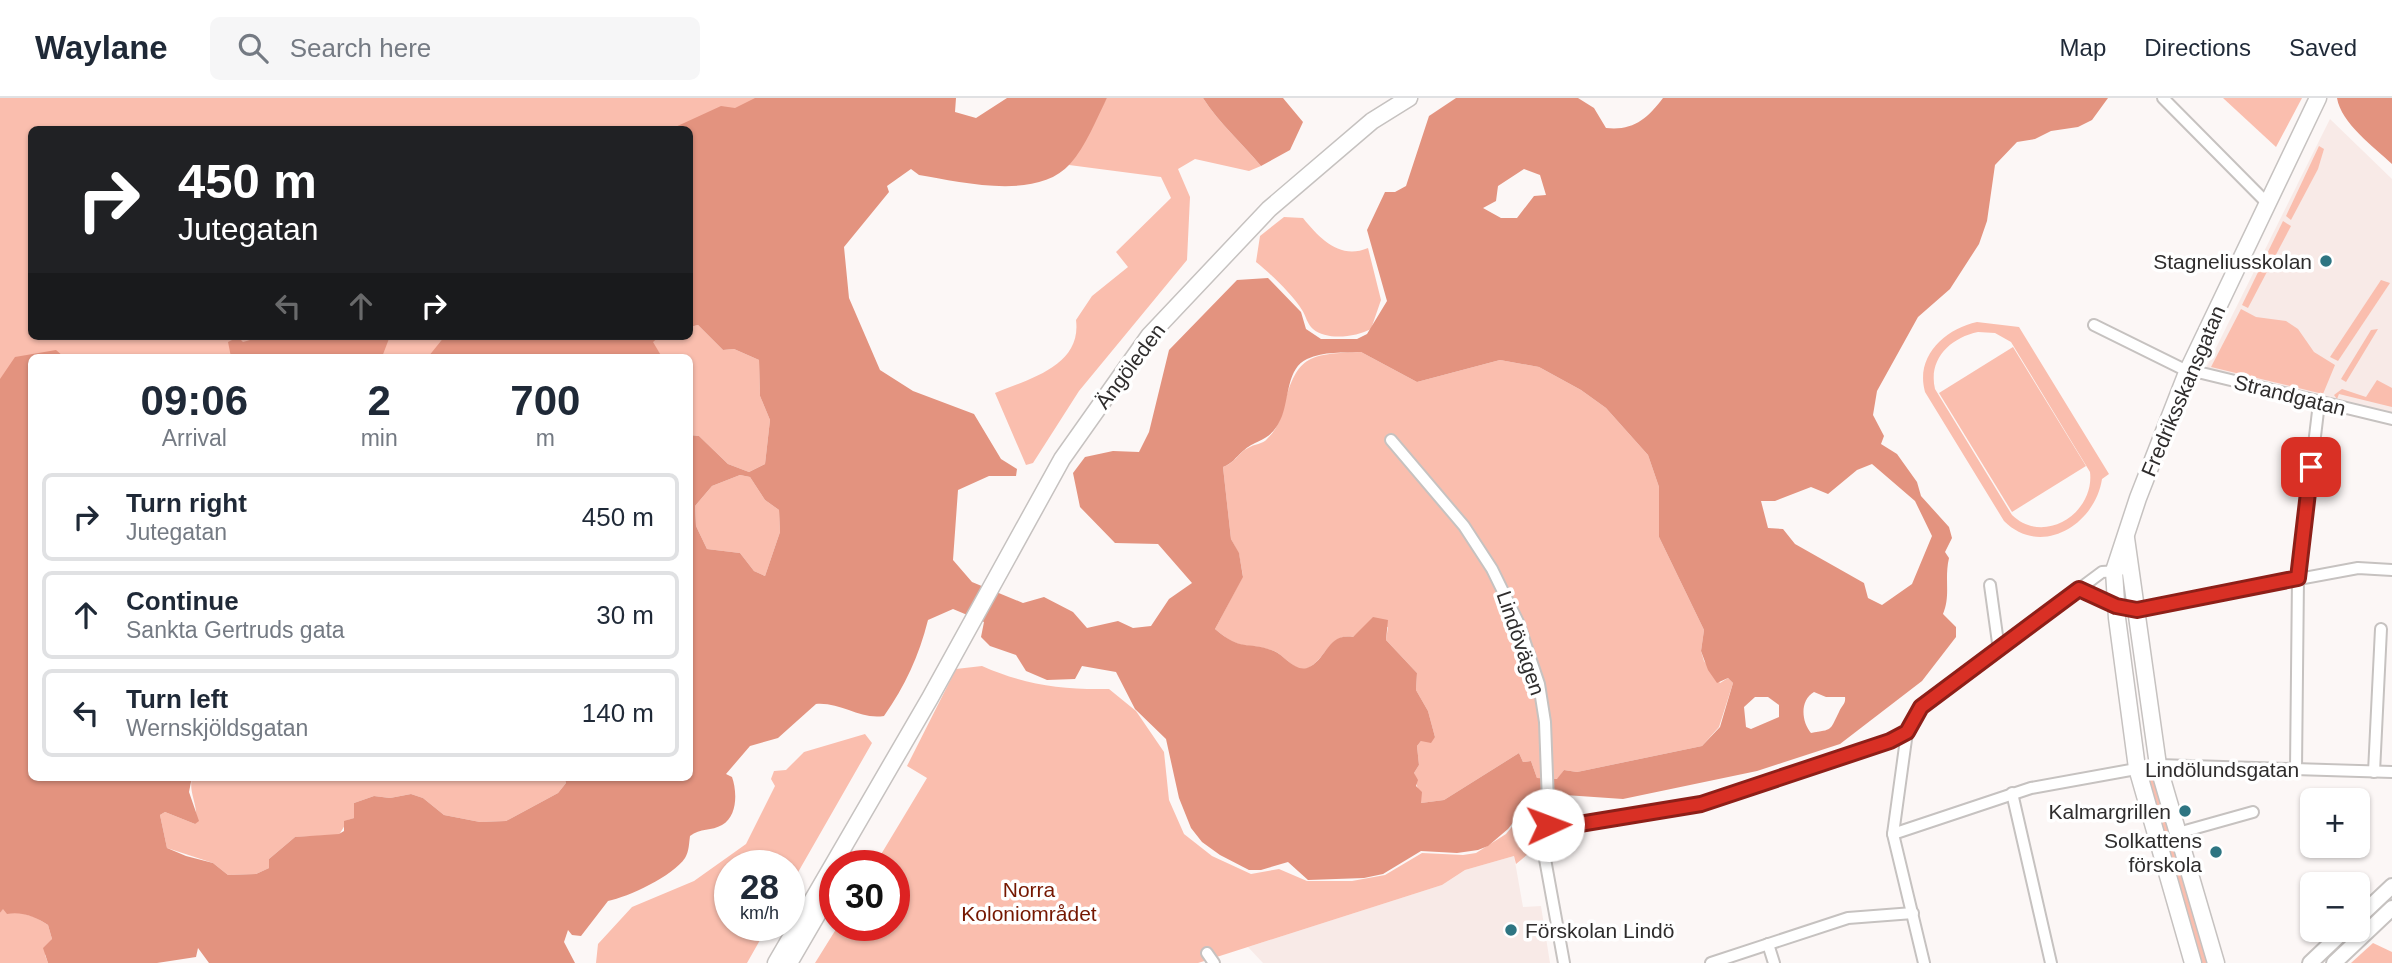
<!DOCTYPE html>
<meta charset="utf-8">
<style>
body{margin:0;font-family:Helvetica,sans-serif;background:#f6f6f7;color:#1f2937;height:100vh;display:flex;flex-direction:column;font-size:26px;white-space:nowrap}
*{box-sizing:border-box;margin:0}
p{font-size:23px;color:#747a83}
.icon{flex:none;width:38px;height:38px;fill:none;stroke:currentColor;stroke-width:2;stroke-linecap:round;stroke-linejoin:round}
.map{position:relative;flex:1;overflow:hidden}
.sheet{position:absolute;left:28px;top:256px;width:665px;height:427px;display:flex;flex-direction:column;background:#fff;border-radius:10px;box-shadow:0 2px 5px #0004}
.sheet>*{flex:none}
.guide{position:absolute;left:28px;top:28px;width:665px;height:214px;border-radius:10px;box-shadow:0 2px 5px #0004;background:#202124;color:#fff;overflow:hidden}
.fabs{position:absolute;left:2300px;top:690px;display:grid;gap:14px}
.fabs a{display:grid;place-items:center;width:70px;height:70px;border-radius:10px;background:#fff;box-shadow:0 2px 5px #0004;font-size:35px}
.speed{position:absolute;left:714px;top:752px;display:flex;gap:14px;font-size:35px;font-weight:700;text-align:center}
.speed>*{display:grid;place-content:center;width:91px;height:91px;border-radius:50%;background:#fff;box-shadow:0 2px 5px #0004;line-height:1}
.speed small{font-size:18px;font-weight:400}
.speed .limit{border:10px solid #d22;background:#fff;color:#111}
.pin{position:absolute;display:grid;place-items:center;width:60px;height:60px;color:#fff;margin:-30px;border-radius:14px;box-shadow:0 4px 10px #0006}
.me{position:absolute;width:77px;margin:-38px;rotate:88deg;stroke-linejoin:round;filter:drop-shadow(0 0 5px #0008)}
.turn{display:flex;align-items:center;gap:24px;height:147px;padding:0 35px;font-size:32px}
.turn .icon{width:91px;height:91px;stroke-width:2.5}
.turn b{display:block;font-size:49px;line-height:60px}
.lanes{display:flex;align-items:center;height:66px;padding:0 35px;background:#0003;justify-content:center;gap:35px;direction:ltr}
.lanes .off{opacity:.35}
.eta{display:flex;justify-content:space-evenly;align-items:center;height:119px;text-align:center}
.eta b{font-size:42px;font-weight:600;line-height:49px}
ul{padding:0;list-style:none}
li{display:flex;align-items:center;gap:21px;height:88px;margin:0 14px 10px;padding:0 21px;border:4px solid #e0e1e3;border-radius:10px}
li div{flex:1}
li b{display:block;font-size:26px}
li em{font-style:normal}
header{display:flex;align-items:center;gap:42px;box-sizing:border-box;height:98px;padding:0 35px;background:#fff;border-bottom:2px solid #e0e1e3}
header strong{font-size:33px}
nav{display:flex;gap:38px;margin-inline-start:auto;font-size:24px}
.search{width:490px;height:63px;background:#f6f6f7;display:flex;align-items:center;gap:18px;box-sizing:border-box;padding:0 24px;border-radius:10px;color:#747a83;font-size:26px}
.map>svg:first-child{display:block}
</style>
<header>
<strong>Waylane</strong>
<div class="search"><svg class="icon" aria-label="search" viewBox="0 0 24 24"><circle cx="10" cy="10" r="6"/><path d="M15 15l6 6"/></svg>Search here</div>
<nav><a>Map</a><a>Directions</a><a>Saved</a></nav>
</header>
<div class="map">
<svg width="2392" height="865" viewBox="0 0 2392 865">
<rect width="100%" height="100%" fill="#fcf7f6"/>
<g fill="#f8eae7">
<polygon points="2330,21 2392,81 2392,321 2203,276"/>
<polygon points="1514,758 1523,809 1541,808 1550,865 1263,865 1248,849 1442,787 1465,772"/>
</g>
<g fill="#fabeae" fill-rule="evenodd">
<polygon points="0,0 790,0 690,32 32,32 32,238 591,238 583,259 32,259 0,470"/>
<path d="M1107,0H1203C1219,25 1242,45 1261,68L1249,73L1195,61L1178,71L1190,99L1187,162L1079,293L1033,365L1026,367L995,295C1029,281 1082,268 1076,222L1092,198L1128,169L1116,154L1171,100L1161,79L1069,67Z"/>
<polygon points="2223,0 2302,0 2276,49"/>
<polygon points="2319,48 2324,51 2318,71 2291,122 2286,118"/>
<path d="M1284,119L1303,120C1320,141 1340,162 1368,150L1381,202L1371,231C1356,239 1327,243 1313,231C1307,226 1306,218 1302,212C1292,196 1271,176 1256,164L1260,138Z"/>
<polygon points="2283,123 2291,128 2248,210 2242,207"/>
<polygon points="2381,182 2390,185 2338,263 2330,259"/>
<polygon points="2241,211 2256,219 2286,223 2298,231 2314,254 2335,267 2323,296 2211,269"/>
<path d="M1977,224L2019,229L2109,376L2102,381C2095,427 2041,460 2004,423L1925,294C1915,258 1945,231 1977,224ZM1978,234L1995,235L2011,244L2090,374C2095,415 2044,448 2012,417L1935,291C1928,261 1950,240 1978,234Z"/>
<polygon points="698,227 723,252 734,251 759,262 760,298 770,322 765,366 749,374 728,366 699,338 690,337 690,259 662,259 652,244 660,238 690,238 690,229"/>
<polygon points="2378,231 2346,284 2341,281 2371,232"/>
<polygon points="2013,249 2086,368 2012,414 1939,295"/>
<path d="M1361,254L1417,284L1500,262L1539,269L1581,292L1606,310L1648,357L1659,389V439L1704,532L1701,553L1704,563L1720,585L1728,580L1733,585L1719,629L1702,648L1577,674L1564,672L1558,681L1537,680L1531,663L1523,664L1519,655L1444,702L1421,705L1414,675L1419,667L1417,648L1421,643L1435,639L1428,613L1416,592L1417,575L1386,542L1388,529L1367,528L1353,539C1328,535 1325,564 1306,571C1295,574 1284,557 1274,553C1245,543 1243,555 1215,531L1243,478L1239,456L1231,441L1223,369C1235,365 1238,355 1248,350C1254,346 1263,346 1267,341C1276,333 1282,319 1284,308C1297,256 1311,256 1361,254Z"/>
<polygon points="2377,282 2392,290 2392,309 2339,296 2337,301 2334,297 2342,291 2366,299"/>
<polygon points="740,377 750,379 765,402 779,412 780,434 765,478 754,473 740,455 707,451 696,428 695,408 712,388"/>
<path d="M982,568C1025,587 1062,592 1109,591L1136,613L1164,654L1169,702L1184,736L1212,758L1251,776L1279,771L1307,783H1352L1385,777L1422,755L1463,757L1476,755L1506,736L1538,697L1534,751L1516,766L1514,758L1465,772L1442,787L1198,865H815L838,828H894V768H874L927,680L907,668L956,571Z"/>
<polygon points="865,636 872,645 789,790 789,768 730,768 730,828 768,828 747,865 596,865 598,846 632,809 694,783 746,746 775,688 771,681 774,673 786,672 804,654"/>
<path d="M192,679H564L566,685L558,695L506,723L480,724L444,717L423,700L411,696L390,700L374,698L354,705V720L348,722L339,737L295,739L269,761V770L256,776L228,777L213,765L167,750L160,717L165,714L195,726C200,708 188,697 192,679Z"/>
<polygon points="2155,679 2210,865 2201,865 2145,681"/>
<polygon points="3,810 35,819 48,827 52,841 45,857 48,865 0,865 0,815"/>
<polygon points="2373,845 2392,854 2392,865 2351,865"/>
</g>
<g fill="#e3937f" fill-rule="evenodd">
<path d="M755,0H956L955,14L976,20L1007,0H1107C1096,22 1086,48 1070,66C1037,103 961,84 919,77L911,71L887,88L889,94L844,149L849,200L880,272L913,293L974,316L1001,361L1017,371L1016,378H989L958,392L953,462L972,484L1023,505L1044,499L1073,514L1087,530L1118,523L1133,530L1151,528L1169,501L1192,485L1158,446L1115,445L1080,409L1073,375L1085,359L1113,353L1139,354L1149,334L1169,252L1237,182L1268,180L1301,214L1306,231L1321,241H1357L1367,236L1387,203L1367,132L1385,94H1395L1406,88L1429,18L1456,0H1578L1594,10L1606,30C1633,33 1647,21 1663,0H2108L2092,22L2078,29L2051,33L2035,41L2017,44L1995,67L1987,123L1979,146L1950,191L1918,219L1877,293L1873,317L1884,338L1881,346L1897,356L1917,384L1921,398L1949,429L1952,440L1945,454L1949,460C1944,482 1951,497 1943,516L1956,529V539L1922,583L1840,646L1757,673L1623,701L1536,695L1508,731L1488,748L1478,752L1457,755L1421,753L1383,776L1364,780L1308,782L1288,764L1261,772H1249L1220,757L1202,744L1191,730L1179,700L1166,641L1135,611L1116,574L1082,568L1075,581L1047,582L1026,573L1016,557L990,548L981,539L984,524L953,511L928,522C919,558 905,588 884,618C860,622 841,604 816,606L778,640L750,648L726,676L732,679C737,693 738,718 722,727C712,733 700,730 690,738C689,745 689,754 685,760C673,778 628,799 608,803L581,838L572,837L568,832L564,844L575,865H209L198,850L196,859L157,865H48L43,850L52,841L48,827C37,819 21,813 7,816L3,811L0,815V281L15,259L56,252L64,259H32V679H192L189,694L199,723L195,726L165,714L160,717L167,750L186,758L213,765L228,777L256,776L269,770V761L295,739L339,736L344,733V723L354,720V705L374,698L390,700L411,696L423,700L444,717L480,724L506,723L558,695L566,685L564,679H690V337L699,338L728,366L749,374L765,366L770,322L760,298L759,262L734,251L723,252L698,227L690,229V32L671,31L721,8L735,10ZM1524,71L1540,77L1546,97L1534,98L1517,120H1501L1483,110L1496,103L1498,88ZM1361,254L1417,284L1500,262L1539,269L1581,292L1606,310L1648,357L1659,389V439L1704,532L1701,553L1708,572L1717,585L1728,580L1733,585L1720,629L1702,648L1577,674L1564,672L1557,681L1537,680L1531,663L1523,664L1519,655L1444,702L1421,705L1422,694L1416,688L1418,682L1414,675L1419,667L1417,648L1421,643L1431,645L1435,639L1428,613L1416,592L1417,575L1386,542L1388,522L1373,519L1353,539C1326,535 1327,563 1307,570C1295,574 1284,557 1274,553C1246,542 1243,555 1215,531L1243,479L1239,455L1231,441L1223,369C1233,365 1235,360 1243,353C1258,339 1271,345 1282,318C1289,300 1287,270 1307,261C1324,253 1343,255 1361,254ZM1872,366L1915,403L1932,438L1912,486L1882,507L1868,500L1864,485L1795,446L1783,431L1768,430L1761,403H1775L1811,389L1828,396L1857,372ZM740,377L750,379L765,402L779,412L780,434L765,478L754,473L740,455L707,451L696,428L695,408L712,388ZM1814,594L1826,599H1845C1846,606 1842,607 1839,614C1829,634 1833,631 1811,635C1801,623 1800,602 1814,594ZM1755,599H1768L1779,607V619L1751,631L1746,629L1744,609Z"/>
<path d="M1203,0H1283L1303,24L1290,52L1261,68C1242,45 1219,25 1203,0Z"/>
<path d="M2337,0H2392V66C2374,49 2341,25 2337,0Z"/>
<polygon points="264,238 390,238 382,259 231,259 228,244 238,239 243,244"/>
<polygon points="445,238 660,238 653,244 662,259 428,259"/>
</g>
<g fill="none" stroke-linecap="round" stroke-linejoin="round">
<defs>
<g id="minor">
<polyline points="2163,0 2268,106"/>
<polyline points="2094,227 2181,270 2392,321"/>
<polyline points="1391,342 1464,428 1492,471 1518,524 1539,586 1545,624 1549,731 1543,750 1564,865"/>
<polyline points="1990,487 1999,552"/>
<polyline points="2079,491 2116,508 2137,511 2358,470 2392,472"/>
<polyline points="1907,634 1893,736 1924,865"/>
<polyline points="2296,671 2298,480 2319,305"/>
<polyline points="2374,674 2381,531"/>
<polyline points="2012,695 2051,865"/>
<polyline points="1549,731 1701,706 1890,643 1907,634 1921,609 2102,474 2119,473"/>
<polyline points="2178,735 2253,714"/>
<polyline points="1893,736 2031,690 2158,667 2392,674"/>
<polyline points="1768,846 1774,865"/>
<polyline points="1207,855 1214,865"/>
<polyline points="1711,865 1848,820 1913,815"/>
</g>
<g id="tertiary">
<polyline points="2357,821 2392,788"/>
<polyline points="2310,865 2346,831"/>
<polyline points="2334,865 2392,810"/>
</g>
<g id="secondary">
<polyline points="2126,440 2158,667 2216,865"/>
<polyline points="776,865 930,600 1062,361 1149,238 1269,111 1372,23 1409,0"/>
<polyline points="789,865 835,786"/>
<polyline points="2193,865 2137,670 2117,520 2114,473 2138,400 2188,272 2318,0"/>
</g>
</defs>
<use href="#minor" stroke="#c6c2c0" stroke-width="14"/>
<use href="#tertiary" stroke="#c6c2c0" stroke-width="18"/>
<use href="#secondary" stroke="#c6c2c0" stroke-width="19"/>
<use href="#minor" stroke="#fff" stroke-width="10"/>
<use href="#tertiary" stroke="#fff" stroke-width="14"/>
<use href="#secondary" stroke="#fff" stroke-width="16"/>
</g>
<g fill="none" stroke-linecap="round" stroke-linejoin="round">
<defs>
<polyline id="route" points="1548,727 1549,731 1701,706 1890,643 1907,634 1921,609 2079,491 2116,508 2137,512 2298,480 2311,369"/>
</defs>
<use href="#route" stroke="#8d1f18" stroke-width="18"/>
<use href="#route" stroke="#d93025" stroke-width="12"/>
</g>
<g fill="#2e7582" stroke="#fff" stroke-width="2.5">
<circle cx="2326" cy="163" r="7"/>
<circle cx="2185" cy="713" r="7"/>
<circle cx="2216" cy="754" r="7"/>
<circle cx="1511" cy="832" r="7"/>
</g>
<g text-anchor="middle" dominant-baseline="central" stroke-width="7" stroke-linejoin="round" paint-order="stroke">
<g font-size="21" fill="#2f2d2d" stroke="#fff" text-anchor="end">
<text x="2312" y="163">Stagneliusskolan</text>
<text x="2171" y="713">Kalmargrillen</text>
<text x="2202" y="742">Solkattens<tspan x="2202" dy="24">förskola</tspan></text>
<text x="1525" y="832" text-anchor="start">Förskolan Lindö</text>
</g>
<g font-size="21" fill="#2f2d2d" stroke="#fff">
<text transform="translate(1130 268) rotate(-53)">Ängöleden</text>
<text transform="translate(2183 293) rotate(-67)">Fredriksskansgatan</text>
<text transform="translate(2290 297) rotate(14)">Strandgatan</text>
<text transform="translate(1521 545) rotate(71)">Lindövägen</text>
<text x="2222" y="671">Lindölundsgatan</text>
</g>
<g font-size="21" fill="#751700" stroke="#fff">
<text x="1029" y="791">Norra<tspan x="1029" dy="24">Koloniområdet</tspan></text>
</g>
</g>
</svg>
<div class="fabs">
<a>+</a>
<a>−</a>
</div>
<div class="speed"><div>28<small>km/h</small></div><div class="limit">30</div></div>
<div class="pin" style="left:2311px;top:369px;background:#d93025"><svg class="icon" aria-label="arrive" viewBox="0 0 24 24"><path d="M6 21V4h12l-3 4 3 4H6"/></svg></div>
<svg class="me" style="left:1548px;top:727px" viewBox="-20 -20 40 40"><circle r="19" fill="#fff"/><path d="M0-13L10 11 0 6-10 11z" fill="#d93025"/></svg>
<div class="guide">
<div class="turn"><svg class="icon" aria-label="right" viewBox="0 0 24 24"><path d="M7 20v-9h11M14 6l5 5-5 5"/></svg><div><b>450 m</b>Jutegatan</div></div>
<div class="lanes"><svg class="icon off" aria-label="left" viewBox="0 0 24 24"><path d="M17 20v-9H6M10 6l-5 5 5 5"/></svg><svg class="icon off" aria-label="ahead" viewBox="0 0 24 24"><path d="M12 20V5M6 11l6-6 6 6"/></svg><svg class="icon" aria-label="right" viewBox="0 0 24 24"><path d="M7 20v-9h11M14 6l5 5-5 5"/></svg></div>
</div>
<section class="sheet">
<div class="eta">
<div><b>09:06</b><p>Arrival</p></div>
<div><b>2</b><p>min</p></div>
<div><b>700</b><p>m</p></div>
</div>
<ul>
<li><svg class="icon" aria-label="right" viewBox="0 0 24 24"><path d="M7 20v-9h11M14 6l5 5-5 5"/></svg><div><b>Turn right</b><p>Jutegatan</p></div><em>450 m</em></li>
<li><svg class="icon" aria-label="ahead" viewBox="0 0 24 24"><path d="M12 20V5M6 11l6-6 6 6"/></svg><div><b>Continue</b><p>Sankta Gertruds gata</p></div><em>30 m</em></li>
<li><svg class="icon" aria-label="left" viewBox="0 0 24 24"><path d="M17 20v-9H6M10 6l-5 5 5 5"/></svg><div><b>Turn left</b><p>Wernskjöldsgatan</p></div><em>140 m</em></li>
</ul>
</section>
</div>
